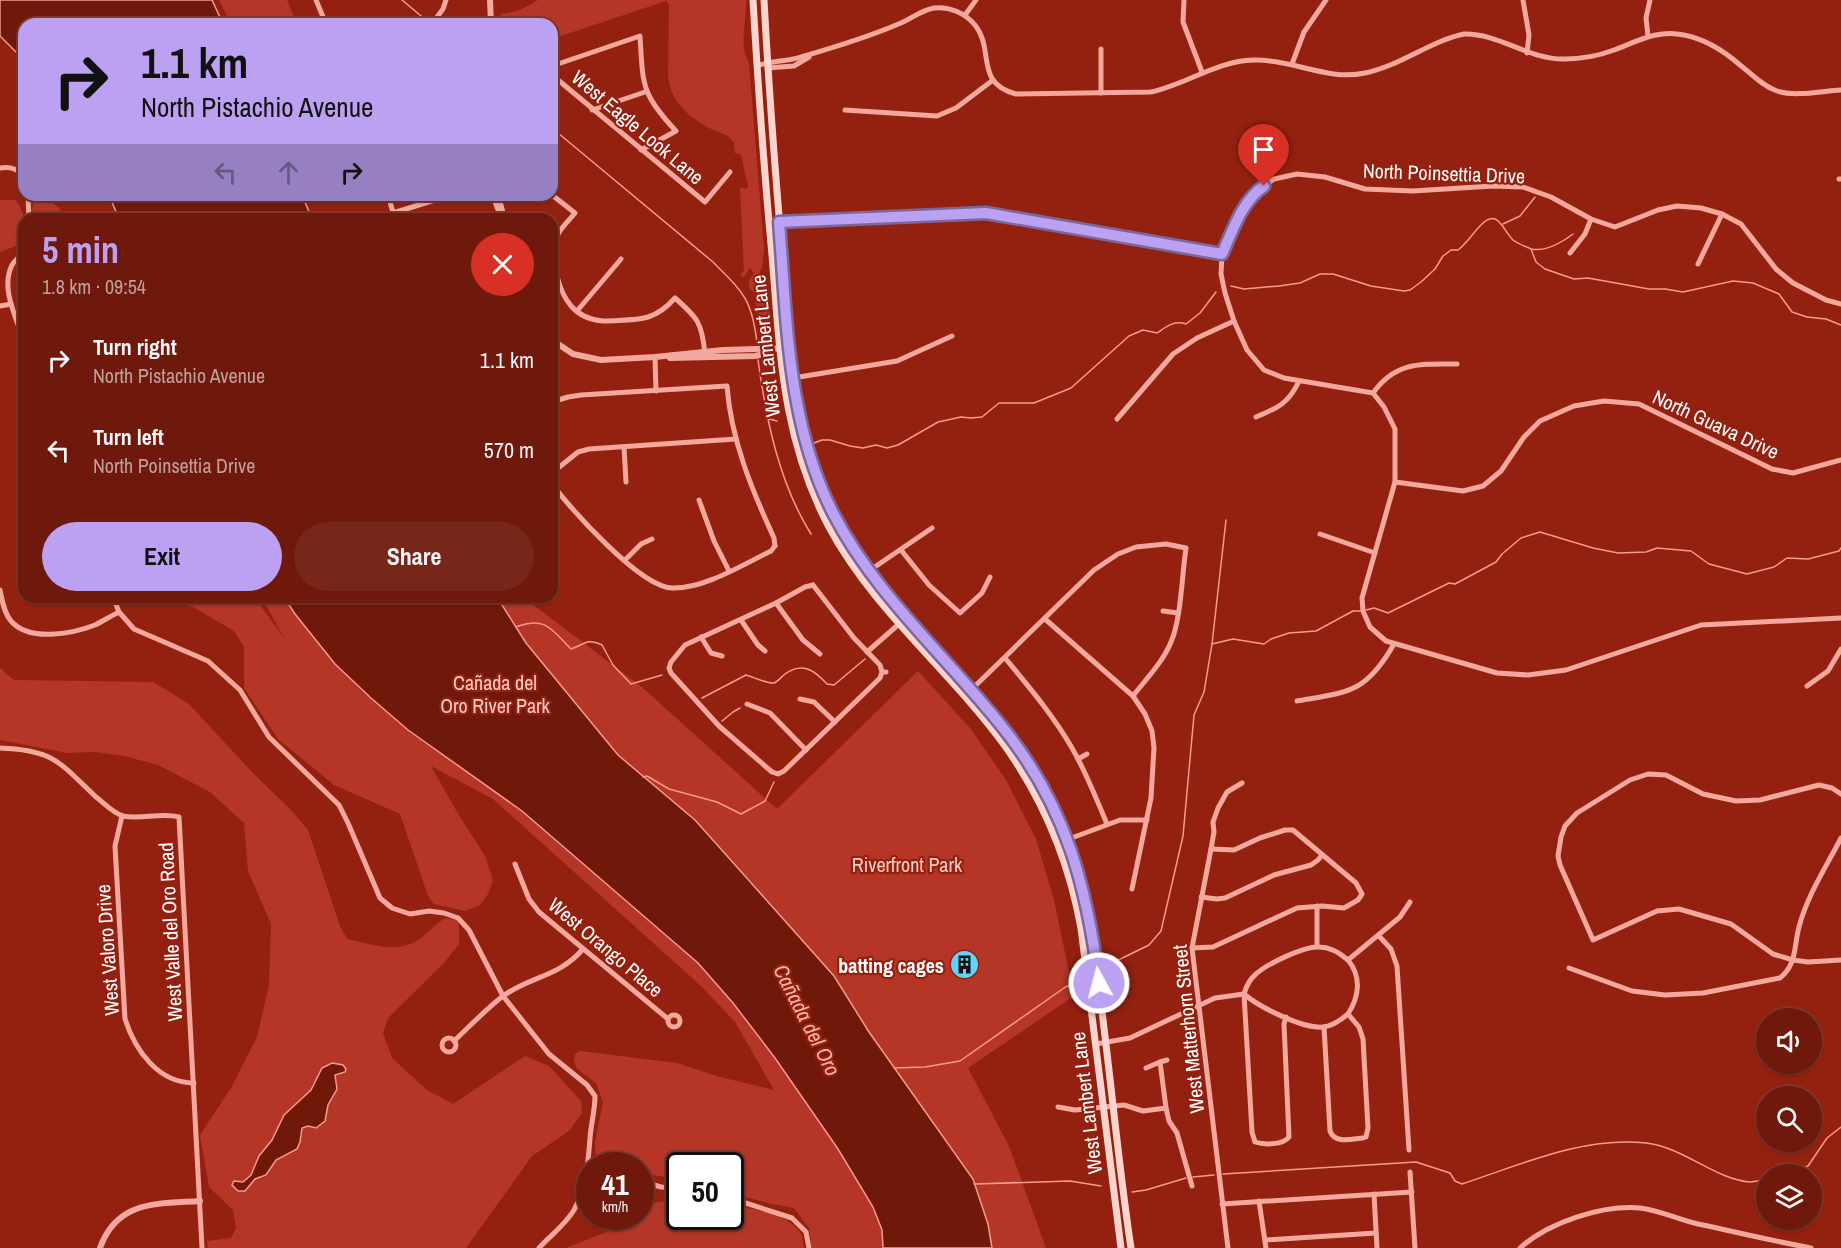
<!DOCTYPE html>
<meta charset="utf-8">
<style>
body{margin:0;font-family:"Archivo Narrow",sans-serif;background:#77261a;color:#f1f3f6;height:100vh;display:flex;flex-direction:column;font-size:22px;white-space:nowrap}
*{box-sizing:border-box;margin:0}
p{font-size:20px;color:#c0a09d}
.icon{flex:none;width:33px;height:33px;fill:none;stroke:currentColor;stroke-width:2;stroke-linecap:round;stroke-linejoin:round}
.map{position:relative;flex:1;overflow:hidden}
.details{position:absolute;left:18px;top:213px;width:540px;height:390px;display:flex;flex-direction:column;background:#6f190c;border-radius:18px;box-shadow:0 2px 4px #0004,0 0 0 2px #81382d}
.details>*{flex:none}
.guide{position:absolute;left:18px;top:18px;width:540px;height:183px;border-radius:18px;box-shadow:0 2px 4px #0004,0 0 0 2px #81382d;background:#bca0f2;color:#111;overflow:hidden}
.controls{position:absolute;left:1756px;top:1008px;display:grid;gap:12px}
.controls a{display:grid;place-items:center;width:66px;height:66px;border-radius:50%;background:#6f190c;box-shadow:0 2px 4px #0004,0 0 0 2px #81382d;font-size:30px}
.speed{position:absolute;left:576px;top:1152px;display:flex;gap:12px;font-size:30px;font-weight:700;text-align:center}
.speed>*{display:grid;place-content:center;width:78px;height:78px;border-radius:50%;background:#6f190c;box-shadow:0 2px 4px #0004,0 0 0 2px #81382d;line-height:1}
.speed small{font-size:15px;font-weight:400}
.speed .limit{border:3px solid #111;border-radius:9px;background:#fff;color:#111}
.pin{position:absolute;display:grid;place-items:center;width:51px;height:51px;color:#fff;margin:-62px -26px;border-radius:50% 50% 50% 0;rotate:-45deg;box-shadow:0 0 6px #0007}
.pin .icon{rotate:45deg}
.me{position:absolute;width:66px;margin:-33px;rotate:353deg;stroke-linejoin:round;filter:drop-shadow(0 0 4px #0008)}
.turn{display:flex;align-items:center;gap:21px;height:126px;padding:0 24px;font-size:27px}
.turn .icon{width:78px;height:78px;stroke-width:2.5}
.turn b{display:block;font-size:42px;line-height:51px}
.lanes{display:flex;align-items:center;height:57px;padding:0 24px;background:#0003;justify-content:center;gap:30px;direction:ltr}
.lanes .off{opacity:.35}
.round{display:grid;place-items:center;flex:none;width:63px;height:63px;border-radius:32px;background:#77261a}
.overview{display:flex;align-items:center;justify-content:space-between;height:102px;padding:0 24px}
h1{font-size:36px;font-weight:700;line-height:45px;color:#bca0f2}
.primary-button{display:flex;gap:12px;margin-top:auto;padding:12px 24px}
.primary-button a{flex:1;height:69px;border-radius:36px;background:#bca0f2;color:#111;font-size:24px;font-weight:700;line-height:69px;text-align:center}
.primary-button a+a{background:#77261a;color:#f1f3f6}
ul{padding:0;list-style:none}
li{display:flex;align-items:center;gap:18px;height:90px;padding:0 24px}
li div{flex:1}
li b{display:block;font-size:22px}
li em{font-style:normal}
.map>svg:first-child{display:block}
</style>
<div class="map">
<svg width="1841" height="1248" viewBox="0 0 1841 1248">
<rect width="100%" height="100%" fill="#942110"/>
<g fill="#b53626">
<polygon points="219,0 287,0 297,24 231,24"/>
<path d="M538,0H746C747,22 738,43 749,63L764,249L762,268L757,277L758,290L769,311V327L764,328C759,319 759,309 754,300L758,297V294C745,289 748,282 754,273L750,268L744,277L741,276L742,271L744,272L740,187L746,189L748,186L741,155L735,153L734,143L728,136L709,128L690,116L677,102L671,90L668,77L669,4L666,1L552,39V24H496L501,14C516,13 525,8 538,0Z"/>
<polygon points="34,198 47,198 71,219 41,219 32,212"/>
<path d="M0,200H15C27,214 27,229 18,245L0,252Z"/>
<polygon points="167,597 254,597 285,639 261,597 523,597 643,688 777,809 918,671 970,728 1006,780 1036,839 1054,900 1074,996 968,1068 1009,1146 1046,1248 812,1248 809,1228 794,1208 771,1204 731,1193 730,1166 680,1166 679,1178 641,1174 640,1166 609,1165 596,1161 595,1143 603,1102 596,1083 577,1069 574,1061 575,1054 580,1051 677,1063 720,1077 774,1090 735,1022 701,986 493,799 431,766 457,812 485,856 493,880 488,894 480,905 465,911 434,904 428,896 400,814 334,785 278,739 244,688 244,647 234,631 193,607"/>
<path d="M0,668L14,680L153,682L189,704L251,771L292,811L308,830L340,926L347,939C372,944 395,955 420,939C428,933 435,924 445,918L456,920L459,924V944L443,964L388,1018L383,1033L392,1058L427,1090L453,1104L525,1056L549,1066L581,1101L582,1113L569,1131L532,1156L466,1248H208L207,1241L231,1238L236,1228L233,1210L209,1187L200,1135L231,1088L257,1037L269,985L271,924L248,871L244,823L210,792L158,765L124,756L95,752L67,753L0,740Z"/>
<path d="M679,1199L680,1216H730L731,1205C753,1210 788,1212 801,1234C803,1238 803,1244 804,1248H566L606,1232L630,1217L640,1216L641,1210L651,1203Z"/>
</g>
<g fill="#70180a" stroke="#f79a90" stroke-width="1.5">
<polygon points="0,0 212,0 223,24 24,24 24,60 0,36"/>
<polygon points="109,195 302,195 312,219 119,219"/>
<polygon points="284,597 497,597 526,643 618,755 695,820 834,976 869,1032 973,1179 988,1224 992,1248 883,1248 882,1230 873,1207 838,1149 775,1058 733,1003 698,963 522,811 408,730 371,698 335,664 295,614"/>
<polygon points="332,1063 343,1065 346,1069 345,1072 335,1075 337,1089 328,1105 325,1121 316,1128 308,1126 302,1128 300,1142 297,1149 276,1160 266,1175 255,1179 245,1191 238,1191 232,1185 234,1181 243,1182 251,1175 259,1156 272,1140 284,1115 311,1090 322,1068"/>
</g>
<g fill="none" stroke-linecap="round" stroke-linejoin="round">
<g stroke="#f79a90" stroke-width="1.5">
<polyline points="402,0 427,21"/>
<path d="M552,128L713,262C743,292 752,299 757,343"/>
<polyline points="1503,224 1520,216 1535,197"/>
<path d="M1531,249C1546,252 1561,243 1573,234"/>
<path d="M1231,286L1244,289L1279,286L1300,283L1320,274H1333L1371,286L1404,291L1410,290L1421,282L1435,269L1443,256L1451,250H1458C1467,243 1473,233 1481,225C1498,207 1503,231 1513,240C1518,244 1525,246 1531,249L1536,262L1545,269L1574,279L1588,278L1649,289H1665L1683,292L1733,281L1753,283L1779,294L1792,312L1807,317L1826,319L1841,325"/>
<path d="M758,360C766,419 779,483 811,534"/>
<polyline points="769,419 777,421"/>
<path d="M814,443L822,440H830L850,446L863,448L876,445L887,448L898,445L938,422L961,417L971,418L982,417L999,403H1034L1071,388L1129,336L1143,330L1157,333C1166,327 1174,320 1186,324L1200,313L1216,292"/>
<polyline points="1366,610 1374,608 1388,613 1449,583 1455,584 1496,562 1502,554 1521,538 1540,532 1593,548 1618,553 1646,552 1657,548 1691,551 1709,564 1747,574 1774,567 1787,558 1808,559 1839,551 1841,548"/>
<path d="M516,627C546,616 551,629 571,649C586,644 586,638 602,645L613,665L631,684L662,675"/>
<polyline points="1212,644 1233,639 1264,644 1271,639 1289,633 1316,631 1353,611 1361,611"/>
<path d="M702,698L746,675C753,677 768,684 774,683C779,681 781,677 785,674C803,661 815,671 827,684L834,685L865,659"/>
<polyline points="722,721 733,712 740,708"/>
<polyline points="643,777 647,776 669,789 717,802 741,814 765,801 774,782"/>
<polyline points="1104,967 1149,945 1161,931 1183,836 1194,715 1204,692 1212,644 1226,520"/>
<polyline points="894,1068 925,1067 960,1061 1064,988 1080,979"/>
<path d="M1223,1174L1416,1162L1450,1173L1455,1181L1462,1184C1520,1165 1583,1136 1646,1143C1683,1147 1715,1179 1749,1182C1755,1182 1761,1180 1767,1179"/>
<polyline points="1790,1174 1808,1166 1827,1138 1841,1127"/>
<polyline points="1193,1177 1214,1175"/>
<polyline points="974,1184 1070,1181 1101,1186"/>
<polyline points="1132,1192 1146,1190 1186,1178"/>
</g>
<g stroke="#f3a89e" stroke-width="5">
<polyline points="316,0 326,24"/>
<polyline points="1184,0 1183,22 1202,72"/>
<polyline points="1523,0 1529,35 1527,53"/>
<polyline points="965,15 976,0"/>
<polyline points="432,24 443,9 446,0"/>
<polyline points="1648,36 1646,18 1650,0"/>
<polyline points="1101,49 1101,93"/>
<polyline points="1292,64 1304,32 1326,0"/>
<path d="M552,66L640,36C643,85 641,94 676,131L641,150"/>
<path d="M757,66C771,60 786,62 801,57C832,48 871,36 901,23C912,18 922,10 934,8C949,6 965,13 975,25C995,50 974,83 1016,94L1151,92C1188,84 1217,60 1256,60C1294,60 1328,81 1365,73C1400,66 1430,41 1464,34C1499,33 1529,60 1565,59C1582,59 1598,56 1614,50C1638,41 1658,29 1684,35C1705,39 1724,51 1740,65C1752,74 1762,86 1777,91C1796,97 1821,91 1841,90"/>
<polyline points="767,68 794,66 809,57"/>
<polyline points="552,75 705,202 730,172"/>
<polyline points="592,110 645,92"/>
<polyline points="845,110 937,116 956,108 993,80"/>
<path d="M0,168C10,166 20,169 24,179"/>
<polyline points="1839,179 1841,179"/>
<polyline points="28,195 29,219"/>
<polyline points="388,195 395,219"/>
<path d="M552,195L575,213C567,223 557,231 554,244C551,254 554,266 557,276C563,300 575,319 603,321C635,319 652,324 675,298C698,318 702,323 705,354"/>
<polyline points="393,213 451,195"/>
<polyline points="769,222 986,213 1222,254"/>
<path d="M24,250C21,256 15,260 12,265C0,289 17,318 24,342"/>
<polyline points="1570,253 1585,234 1591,219"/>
<polyline points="1698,264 1722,214"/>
<polyline points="1841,304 1826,300 1793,283 1776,269 1741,224 1722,214 1701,208 1677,206 1658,210 1615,227 1591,219 1551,197 1523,187 1493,186 1413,191 1365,189 1325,177 1297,174 1274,179 1254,193 1239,217 1222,254 1221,274 1225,293 1234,321 1247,350 1264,370 1284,378 1373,393 1384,407 1395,429 1395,482 1362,598 1363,611 1370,627 1386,641 1497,673 1528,675 1566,670 1701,625 1841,618"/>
<polyline points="0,306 11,304"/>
<polyline points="577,311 621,259"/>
<polyline points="655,357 656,391"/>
<polyline points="793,378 897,361 952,336"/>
<path d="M1373,393C1396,361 1421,364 1457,364"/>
<path d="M552,402L568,397L581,395L727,386C731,440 752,490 774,538L775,546"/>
<path d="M1256,417C1278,408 1289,403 1299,381"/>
<polyline points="1117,419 1173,354 1197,338 1234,321"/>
<polyline points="624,447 626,482"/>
<polyline points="552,473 578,452 589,449 736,439"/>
<polyline points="1395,482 1463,491 1483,486 1501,471 1524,437 1540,421 1574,406 1604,401 1639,404 1772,469 1793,473 1841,460"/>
<path d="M552,484C572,510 640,587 672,588C704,589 742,565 771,551L775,546"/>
<polyline points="699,500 714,541 729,571"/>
<polyline points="1320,534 1375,553"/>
<polyline points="901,550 929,585 960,613 982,593 990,577"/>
<polyline points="625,560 641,544 652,539"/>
<polyline points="860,577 932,528"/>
<polyline points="813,585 805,587 776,603 685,645 671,662 669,668 671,673 719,726 772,772 778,774 784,771 880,678 882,672 886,672"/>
<polyline points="813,585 854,638 880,665 882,672"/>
<path d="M0,590C2,600 4,613 11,621C29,642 72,634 95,625C103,621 111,616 119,612"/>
<path d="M113,597L119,612L134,629L208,661L240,690L269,737L339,805L348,823L380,898L392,908L410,914L429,911L444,913L458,918L469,930L503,996L549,1054L587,1085L595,1096C595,1110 591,1124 590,1138C588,1163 587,1187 574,1210C565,1225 551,1235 539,1248"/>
<polyline points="776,603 803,640 820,654"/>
<polyline points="1163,611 1178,613"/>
<polyline points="1045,619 1133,696 1145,714 1152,731 1154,748 1151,798 1132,889"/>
<polyline points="741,620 758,645 765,651"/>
<polyline points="701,637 711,653 722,656"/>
<polyline points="867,652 907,617"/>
<path d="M1005,658C1029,687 1053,715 1072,748C1086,772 1096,798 1107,824"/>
<polyline points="1807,686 1828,671 1841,649"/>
<path d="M971,690L1094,570L1118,554L1136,547L1166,544L1186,548C1182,574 1181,620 1171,642C1163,662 1146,679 1133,696"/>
<polyline points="800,699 814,702 835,722"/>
<path d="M1297,701C1349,692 1366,693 1394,644"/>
<polyline points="747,704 770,713 806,750"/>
<path d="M0,748C54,750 59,762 96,797C104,803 113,813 123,816C141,820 160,812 179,817L202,1248"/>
<polyline points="1078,759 1087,754"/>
<polyline points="1841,794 1832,788 1819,785 1760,800 1736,801 1703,794 1666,775 1648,774 1630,780 1577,813 1565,826 1561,837 1558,856 1560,865 1593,940 1657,911 1679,909 1731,924 1773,954 1793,960 1808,962 1841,960"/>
<path d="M122,816L115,846L125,1019C135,1050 158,1083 194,1083"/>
<polyline points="1058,843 1120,820 1147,820"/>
<polyline points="515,864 529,899 539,912 668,1019"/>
<polyline points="1201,897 1217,899 1225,898 1274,875 1311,865 1318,860 1322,855"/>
<polyline points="1317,906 1317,946"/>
<polyline points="1379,936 1391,949 1397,966 1409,1150"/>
<polyline points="1192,948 1213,947 1297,908 1322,906 1344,908 1358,900 1362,894 1356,883 1293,830 1285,830 1260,838 1234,850 1211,849"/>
<path d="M1569,968L1632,991L1665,995L1703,993L1780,978C1797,965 1794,945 1799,927C1807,896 1826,867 1841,838"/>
<path d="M1244,994L1252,1132L1255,1142C1264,1145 1283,1145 1289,1137L1284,1024L1286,1017"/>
<path d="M1244,994C1259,1007 1303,1029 1323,1027C1333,1026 1341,1020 1348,1014"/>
<circle cx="674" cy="1021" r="6"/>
<path d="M1324,1027L1330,1131C1335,1144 1351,1139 1363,1138L1366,1137L1368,1128L1363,1039L1359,1027L1348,1014C1359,997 1362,977 1348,960"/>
<circle cx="449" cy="1045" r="7"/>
<path d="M454,1041C470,1026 486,1009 503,996C531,976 559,977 583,949"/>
<path d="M1096,1044L1130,1038L1215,998L1244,994C1246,987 1250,979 1256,974C1267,964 1304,946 1319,947C1331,947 1340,953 1348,960L1400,917L1410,902"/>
<polyline points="1146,1068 1160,1062"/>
<polyline points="1058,1107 1075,1110 1124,1105 1143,1111 1166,1108 1160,1062 1167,1060"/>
<polyline points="1166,1108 1169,1121 1177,1133 1192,1186"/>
<polyline points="1410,1172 1415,1248"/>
<polyline points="640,1181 661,1187 680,1188"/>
<polyline points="1374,1194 1377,1248"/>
<polyline points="730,1198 792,1218 806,1232 809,1248"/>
<polyline points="1259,1201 1266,1248"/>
<polyline points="1222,1204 1412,1192"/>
<polyline points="1265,1240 1376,1233"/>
<polyline points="1228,1248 1192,948 1211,849 1214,832 1213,822 1218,808 1227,792 1242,783"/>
<path d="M1520,1248C1549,1222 1602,1205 1640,1208C1659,1210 1679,1220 1698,1224C1736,1232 1773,1241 1811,1248"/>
</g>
<g stroke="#f3a89e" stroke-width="6">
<polyline points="490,0 491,24"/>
<polyline points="493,195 502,219"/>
<polyline points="498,195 503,215"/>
<polyline points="552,340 573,354 601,360 655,357 723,350 790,348"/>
<polyline points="670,358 755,356 763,354 767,350"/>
<path d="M100,1248C117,1200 157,1204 200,1201"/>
</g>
<g stroke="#fdd4ce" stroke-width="7">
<path d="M753,0C758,85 764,170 772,255C780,352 782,439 829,527C874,611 950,670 1005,746C1044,801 1069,862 1081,928L1121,1248"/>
<path d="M764,0C769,92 776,183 784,275C790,342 792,410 816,474C860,594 968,665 1033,771C1083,852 1093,935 1104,1028C1113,1101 1120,1175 1131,1248"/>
</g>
</g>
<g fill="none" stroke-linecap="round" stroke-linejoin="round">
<defs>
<path id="route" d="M1099,983C1087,886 1066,807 1004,729C947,657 875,595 833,513C787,423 787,320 779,222L986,213L1222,254C1233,230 1242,201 1264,186"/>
</defs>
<use href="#route" stroke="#7a689d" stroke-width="15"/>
<use href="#route" stroke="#bca0f2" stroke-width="10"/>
</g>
<defs>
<symbol id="building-disc" viewBox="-11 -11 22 22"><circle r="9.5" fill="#61d3ff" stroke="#942110"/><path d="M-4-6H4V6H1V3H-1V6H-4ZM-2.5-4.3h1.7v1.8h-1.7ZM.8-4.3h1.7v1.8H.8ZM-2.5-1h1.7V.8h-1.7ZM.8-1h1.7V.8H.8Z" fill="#111"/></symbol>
</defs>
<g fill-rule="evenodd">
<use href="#building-disc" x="948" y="948" width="33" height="33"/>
</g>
<g text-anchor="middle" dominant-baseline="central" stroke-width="4.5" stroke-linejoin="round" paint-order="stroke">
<g font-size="20" fill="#fff" stroke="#942110">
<text transform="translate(638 127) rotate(40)">West Eagle Look Lane</text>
<text transform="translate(1444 173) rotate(2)">North Poinsettia Drive</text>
<text transform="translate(765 346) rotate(-96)">West Lambert Lane</text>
<text transform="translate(1716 424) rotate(25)">North Guava Drive</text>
<text transform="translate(170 932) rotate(-93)">West Valle del Oro Road</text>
<text transform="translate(606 947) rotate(40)">West Orango Place</text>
<text transform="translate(107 950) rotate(-94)">West Valoro Drive</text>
<text transform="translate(1188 1029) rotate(-96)">West Matterhorn Street</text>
<text transform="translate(1086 1103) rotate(-97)">West Lambert Lane</text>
</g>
<g font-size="20" fill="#feccc6" stroke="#942110">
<text x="495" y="682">Cañada del<tspan x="495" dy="23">Oro River Park</tspan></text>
<text x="907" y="864">Riverfront Park</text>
</g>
<g font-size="20" font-weight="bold" fill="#fff" stroke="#942110" text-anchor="end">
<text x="944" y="965">batting cages</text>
</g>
<g font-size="21" font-style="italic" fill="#fab3ab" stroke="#942110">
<text transform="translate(807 1020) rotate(63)">Cañada del Oro</text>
</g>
</g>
</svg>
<div class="controls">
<a><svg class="icon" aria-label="sound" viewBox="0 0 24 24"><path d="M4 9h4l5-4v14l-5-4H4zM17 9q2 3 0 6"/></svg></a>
<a><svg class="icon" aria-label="search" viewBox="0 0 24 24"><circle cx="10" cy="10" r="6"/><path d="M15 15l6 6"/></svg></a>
<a><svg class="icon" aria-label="layers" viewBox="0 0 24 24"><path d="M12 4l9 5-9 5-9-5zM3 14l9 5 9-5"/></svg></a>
</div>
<div class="speed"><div>41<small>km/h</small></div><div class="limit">50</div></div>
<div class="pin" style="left:1264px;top:186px;background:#d93025"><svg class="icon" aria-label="arrive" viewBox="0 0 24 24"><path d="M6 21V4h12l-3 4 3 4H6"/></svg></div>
<svg class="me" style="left:1099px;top:983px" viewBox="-20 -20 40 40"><circle r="17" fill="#bca0f2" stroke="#fff" stroke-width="3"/><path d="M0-11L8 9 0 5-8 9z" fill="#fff"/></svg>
<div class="guide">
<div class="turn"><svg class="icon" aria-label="right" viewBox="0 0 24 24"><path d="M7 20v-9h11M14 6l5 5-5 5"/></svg><div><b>1.1 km</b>North Pistachio Avenue</div></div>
<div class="lanes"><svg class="icon off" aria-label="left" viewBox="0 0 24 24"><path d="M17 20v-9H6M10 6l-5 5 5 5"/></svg><svg class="icon off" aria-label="ahead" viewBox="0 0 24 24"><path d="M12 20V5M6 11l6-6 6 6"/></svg><svg class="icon" aria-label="right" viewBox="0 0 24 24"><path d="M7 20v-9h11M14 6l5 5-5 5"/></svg></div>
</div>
<section class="details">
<div class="overview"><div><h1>5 min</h1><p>1.8 km · 09:54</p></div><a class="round" style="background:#d93025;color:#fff"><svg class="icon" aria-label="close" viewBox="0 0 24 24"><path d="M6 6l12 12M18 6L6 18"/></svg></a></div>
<ul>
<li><svg class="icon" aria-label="right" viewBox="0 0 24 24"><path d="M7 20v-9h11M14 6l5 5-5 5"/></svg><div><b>Turn right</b><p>North Pistachio Avenue</p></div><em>1.1 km</em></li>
<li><svg class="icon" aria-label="left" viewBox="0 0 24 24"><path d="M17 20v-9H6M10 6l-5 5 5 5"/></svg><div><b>Turn left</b><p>North Poinsettia Drive</p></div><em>570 m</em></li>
</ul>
<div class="primary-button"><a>Exit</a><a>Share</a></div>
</section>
</div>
